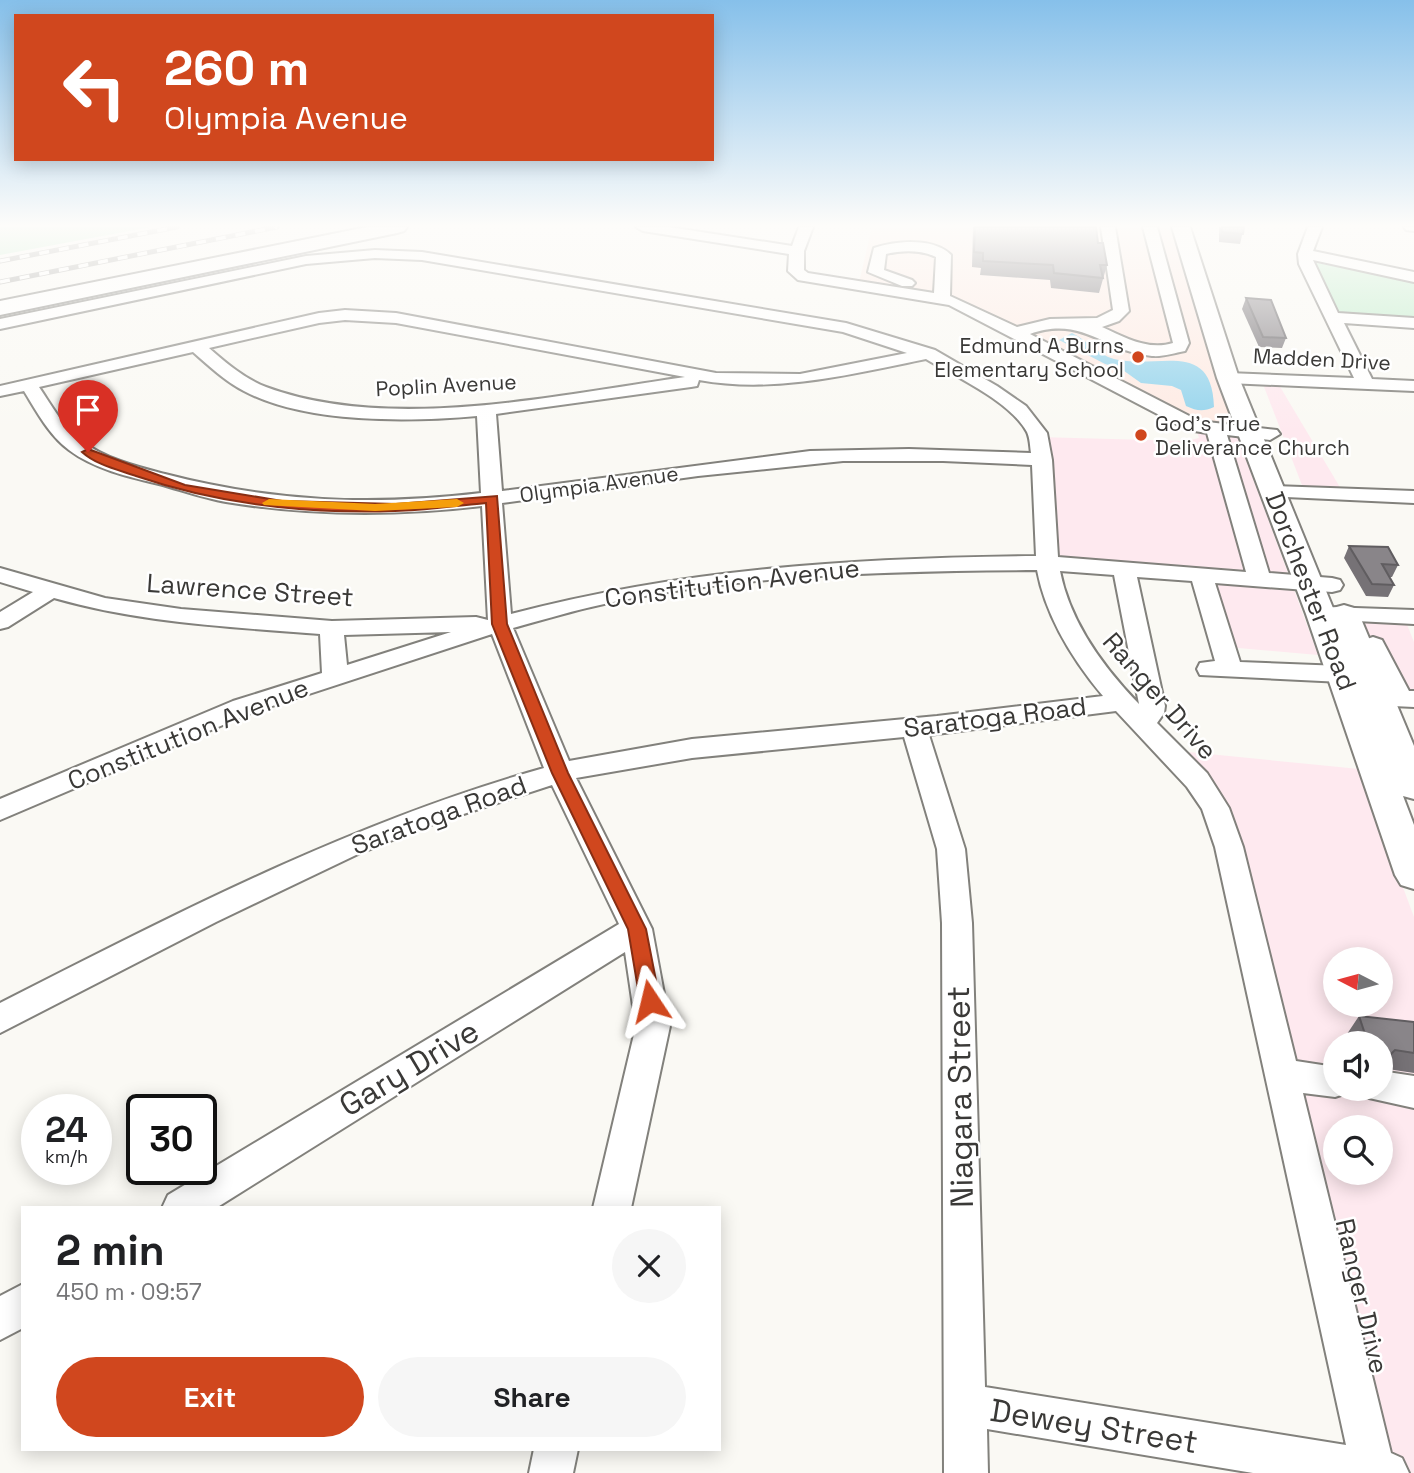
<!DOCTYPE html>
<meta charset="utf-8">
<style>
body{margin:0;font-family:"Space Grotesk",sans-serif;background:#f6f6f6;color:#202124;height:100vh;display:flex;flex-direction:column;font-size:26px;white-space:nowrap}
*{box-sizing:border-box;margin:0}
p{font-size:23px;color:#757577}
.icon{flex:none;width:38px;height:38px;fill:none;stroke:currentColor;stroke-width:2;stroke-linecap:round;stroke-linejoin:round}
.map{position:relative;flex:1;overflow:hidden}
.sheet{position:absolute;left:21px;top:1206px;width:700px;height:245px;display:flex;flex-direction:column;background:#fff;border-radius:0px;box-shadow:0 4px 18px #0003}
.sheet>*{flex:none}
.guide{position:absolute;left:14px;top:14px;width:700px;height:147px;border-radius:0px;box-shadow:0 4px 18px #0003;background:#d0471e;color:#fff;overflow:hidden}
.needle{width:46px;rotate:276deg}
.fabs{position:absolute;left:1323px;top:947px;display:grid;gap:14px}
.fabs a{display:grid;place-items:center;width:70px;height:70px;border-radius:50%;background:#fff;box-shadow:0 4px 18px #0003;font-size:35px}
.speed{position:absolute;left:21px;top:1094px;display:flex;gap:14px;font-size:35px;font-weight:700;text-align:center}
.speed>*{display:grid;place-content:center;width:91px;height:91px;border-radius:50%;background:#fff;box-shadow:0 4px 18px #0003;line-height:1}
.speed small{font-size:18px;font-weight:400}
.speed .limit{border:4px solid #111;border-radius:10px;background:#fff;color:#111}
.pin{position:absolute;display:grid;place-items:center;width:60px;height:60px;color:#fff;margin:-72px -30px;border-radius:50% 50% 50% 0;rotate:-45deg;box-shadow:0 0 7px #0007}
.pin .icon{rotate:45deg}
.me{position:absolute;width:77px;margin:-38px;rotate:350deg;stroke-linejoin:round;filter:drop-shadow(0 0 5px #0008)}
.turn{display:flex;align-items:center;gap:24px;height:147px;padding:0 35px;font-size:32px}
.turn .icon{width:91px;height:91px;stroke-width:2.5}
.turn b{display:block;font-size:49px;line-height:60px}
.round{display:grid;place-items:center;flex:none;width:74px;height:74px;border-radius:37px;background:#f6f6f6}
.summary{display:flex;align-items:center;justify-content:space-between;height:119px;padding:0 35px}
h1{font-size:42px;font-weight:700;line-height:52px}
.primary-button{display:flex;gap:14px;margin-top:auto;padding:14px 35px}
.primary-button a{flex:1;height:80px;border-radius:42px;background:#d0471e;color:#fff;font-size:28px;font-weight:700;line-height:80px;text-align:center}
.primary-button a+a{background:#f6f6f6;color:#202124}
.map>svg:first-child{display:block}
</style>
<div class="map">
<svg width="1414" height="1473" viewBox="0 0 1414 1473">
<rect width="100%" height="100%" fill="#faf9f4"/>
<g fill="#fee9ef" fill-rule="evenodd">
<polygon points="1261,379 1276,380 1344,494 1305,493"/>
<polygon points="1195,426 1236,432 1318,655 1227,647 1207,575 1047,563 1038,437 1186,441 1199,438"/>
<polygon points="1356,616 1404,617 1414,642 1414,699 1391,698"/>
<path d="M1168,750L1359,769L1414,917V1473H1374L1229,847ZM1335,959H1381V1004H1335ZM1335,1043H1381V1088H1335ZM1335,1127H1381V1172H1335Z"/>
</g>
<polygon fill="#feeae3" points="872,227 1175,227 1200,319 1236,432 1216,431 953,301 858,287"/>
<g fill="#bdecc8">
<polygon points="0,227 151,227 0,255"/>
<polygon points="1312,262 1414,281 1414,321 1339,313 1333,309"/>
</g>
<path fill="#93d3ec" d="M1072,333C1087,340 1098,355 1114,359C1158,370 1212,338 1214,407C1203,412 1197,411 1186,406L1181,390L1172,386L1141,383L1120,368L1105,364L1059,340Z"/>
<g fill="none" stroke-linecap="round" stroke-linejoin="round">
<defs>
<g id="minor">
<path d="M636,227H669L792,246L799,227H813L804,251V270L808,273L934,293L936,257C921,250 903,250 886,254L884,270L912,280L915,283L912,286H902L868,272L874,248C896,241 933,237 951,255L950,296L1017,327L1050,319L1097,318L1113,310L1101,227H1115L1129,311L1119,321L1102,327C1124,337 1148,351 1173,343L1143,227H1157L1189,343L1185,351C1174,353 1163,357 1152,356C1104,352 1083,315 1030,334L1199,421L1277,430L1280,434L1270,440L1227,435L1269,573L1332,578L1340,580L1343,585L1340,590L1332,592L1215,583L1240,662L1342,666L1351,668L1354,674L1351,680L1342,682L1200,675L1197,669L1200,663L1215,661L1192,581L1137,577L1165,706L1164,713L1157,723L1207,773L1229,808L1243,847L1296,1061L1335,1067V1088H1349L1347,1093L1335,1097L1303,1093L1391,1453L1402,1458L1409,1473H1253L987,1429L988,1473H944L942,923L937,849L904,737L692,758L576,778L652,929L670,1026L631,1208H593L636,1026L625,952L216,1208H162L168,1195L619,924L552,785L427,826L356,855L216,922L0,1033V1003C177,913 352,822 544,768L492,634L251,713L0,820V799L233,701L322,673L320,634C231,627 141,623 54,598L8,627L0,629V612L33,592L0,582V568L105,598L181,609L332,621L476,617L488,620L482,506C397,516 311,516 226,502C203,498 181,490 159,484C129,477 94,469 69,450C49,435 37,412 24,391L0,396V386L319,313L345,310L396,313L716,373L800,374L907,353L843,332L422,260L375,258L306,264L0,329V319L306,256L375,250L422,252L846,323L935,350L997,386L1026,406L1047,433L1052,460L1058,557L1246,572L1207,433L1188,430L949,305L798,280L788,271L789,254L643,231ZM345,320L396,323L685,377C557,395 390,433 266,387C245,379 226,363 209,348L319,323ZM193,352C209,366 225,381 244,391C306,424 409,422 477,416L481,493C371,506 273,502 165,474C138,467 105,459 82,441C63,427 52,406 39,387ZM926,359C956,377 1010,401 1027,432C1030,438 1030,447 1031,453L909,449L810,451L502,491L496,414L691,387L697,386L699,380C775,394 851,374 926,359ZM843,461H943L1032,465L1036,556C855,558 686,568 511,614L502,503L698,476ZM1037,570C1046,617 1073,660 1103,696L937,716L692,739L569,761L513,628C539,621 565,613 591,607C734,574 890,571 1037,570ZM1060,571L1114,575L1139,704C1103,667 1070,622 1060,571ZM451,632L347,665L344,635ZM1116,711L1187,787L1202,809L1215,847L1346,1445L985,1387L972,923L965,849L929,735Z"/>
<polygon points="1308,227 1322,227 1313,251 1414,272 1414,282 1313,260 1338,313 1414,318 1414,328 1344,323 1372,379 1414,381 1414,391 1228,383 1219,378 1228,373 1354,378 1299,264 1298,254"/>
<polygon points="1404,227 1414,227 1414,231 1406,230"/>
<polygon points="1274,486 1414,491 1414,503 1267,496 1264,492 1267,488"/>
<polygon points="1326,607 1414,610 1414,624 1318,619 1314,614 1318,609"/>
<polygon points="1373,637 1382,640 1409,691 1414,691 1414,707 1351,704 1347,698 1351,692 1383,690 1361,645 1364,640"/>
<polygon points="1381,1071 1414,1076 1414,1108 1369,1098 1364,1088 1381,1088"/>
<polygon points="23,1284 23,1328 0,1340 0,1296"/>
<polygon points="534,1449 578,1449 573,1473 529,1473"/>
</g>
<polygon id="major" points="1172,227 1190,227 1239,378 1333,608 1344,605 1354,608 1359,614 1414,746 1414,799 1403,796 1414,825 1414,889 1401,885 1395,875 1306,614 1217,378"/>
<polygon id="highway" points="367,227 407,227 404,231 397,233 0,315 0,301"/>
</defs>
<use href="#minor" stroke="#82817c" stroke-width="4"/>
<use href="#major" stroke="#82817c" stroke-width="4"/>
<use href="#highway" stroke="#82817c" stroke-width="4"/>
<use href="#minor" fill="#fff" fill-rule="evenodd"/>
<use href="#major" fill="#fff" fill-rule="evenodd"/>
<use href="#highway" fill="#fff" fill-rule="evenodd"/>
<defs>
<g id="rail">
<polyline points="0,261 177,227"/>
<polyline points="0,282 277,227"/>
</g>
</defs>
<use href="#rail" stroke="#9f9e9b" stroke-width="5"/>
<use href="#rail" stroke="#fff" stroke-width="3.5" stroke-dasharray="10" stroke-linecap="butt"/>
</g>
<g fill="#767276">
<polygon points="973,227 1096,227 1098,243 1107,265 1099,293 1051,288 1050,280 980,275 981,268 972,267"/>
<polygon points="1219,227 1244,227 1240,244 1219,242"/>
<polygon points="1246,298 1286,338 1282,348 1259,347 1242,309"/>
<polygon points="1349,546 1398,565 1392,577 1389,577 1394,585 1388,597 1366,596 1344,558"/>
<polygon points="1359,1016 1414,1022 1414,1073 1381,1068 1381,1069 1381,1043 1350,1043 1347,1034"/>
</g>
<g fill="#898589" stroke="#605d60" stroke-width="2">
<polygon points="975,227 1096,227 1098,243 1103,243 1107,265 1100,265 1103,278 1054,273 1053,265 983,261 983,253 974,252"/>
<polygon points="1222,227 1244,227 1243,234 1222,232"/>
<polygon points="1246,298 1271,300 1286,338 1263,337"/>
<polygon points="1349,546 1388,547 1398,565 1382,564 1394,585 1372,584"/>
<polygon points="1359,1016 1414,1022 1414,1053 1395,1050 1391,1054 1381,1053 1381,1043 1368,1043"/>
</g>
<linearGradient id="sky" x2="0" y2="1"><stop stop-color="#86c0ea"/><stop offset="0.52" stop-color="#fdfcfa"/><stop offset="1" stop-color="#fdfcfa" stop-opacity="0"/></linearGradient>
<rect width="1414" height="433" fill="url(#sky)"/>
<path fill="#d0471e" stroke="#872e14" stroke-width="2" d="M88,449L185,485L282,501L396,504L497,496L507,624L568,773L646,929L660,1001L657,1007L650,1009L643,1007L640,1001L628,929L552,773L492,624L486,503C456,506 426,510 395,511C308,514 218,504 136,476C119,470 96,465 82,452Z"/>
<polygon fill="#f59e0b" points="269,499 375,504 457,499 464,503 457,507 375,511 264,505 262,503"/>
<g fill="#d0471e" stroke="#fff" stroke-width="2.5">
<circle cx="1138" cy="357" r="7"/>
<circle cx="1141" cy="435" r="7"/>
</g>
<g text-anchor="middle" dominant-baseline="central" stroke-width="5" stroke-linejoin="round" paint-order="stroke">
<g font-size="21" fill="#3a3937" stroke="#fff" text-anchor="end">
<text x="1124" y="345">Edmund A Burns<tspan x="1124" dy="24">Elementary School</tspan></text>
<text x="1155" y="423" text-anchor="start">God's True<tspan x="1155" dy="24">Deliverance Church</tspan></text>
</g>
<g font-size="21" fill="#3a3937" stroke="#fff">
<text transform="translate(1322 359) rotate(3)">Madden Drive</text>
<text transform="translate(446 385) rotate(-3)">Poplin Avenue</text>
<text transform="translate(599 484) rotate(-8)">Olympia Avenue</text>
</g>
<g font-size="26" fill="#3a3937" stroke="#fff">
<text transform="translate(732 583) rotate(-7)">Constitution Avenue</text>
<text transform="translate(250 590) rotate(4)">Lawrence Street</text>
<text transform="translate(1311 591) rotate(69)">Dorchester Road</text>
<text transform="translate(1160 696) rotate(49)">Ranger Drive</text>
<text transform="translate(995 717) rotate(-7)">Saratoga Road</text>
<text transform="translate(188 734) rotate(-22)">Constitution Avenue</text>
<text transform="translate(439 815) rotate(-20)">Saratoga Road</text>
<text transform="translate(1362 1296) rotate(77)">Ranger Drive</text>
</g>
<g font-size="32" fill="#3a3937" stroke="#fff">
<text transform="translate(409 1068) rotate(-31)">Gary Drive</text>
<text transform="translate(960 1097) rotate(-91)">Niagara Street</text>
<text transform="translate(1094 1426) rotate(9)">Dewey Street</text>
</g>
</g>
</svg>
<div class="fabs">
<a><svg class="needle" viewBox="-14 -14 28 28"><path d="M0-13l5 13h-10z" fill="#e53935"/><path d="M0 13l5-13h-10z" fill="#757577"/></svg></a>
<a><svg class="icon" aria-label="sound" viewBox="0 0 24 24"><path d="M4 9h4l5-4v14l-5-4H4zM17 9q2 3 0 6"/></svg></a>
<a><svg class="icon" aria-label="search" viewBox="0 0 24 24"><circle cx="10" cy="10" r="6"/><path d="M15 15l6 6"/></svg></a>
</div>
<div class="speed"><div>24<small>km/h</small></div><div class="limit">30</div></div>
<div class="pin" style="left:88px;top:452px;background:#d93025"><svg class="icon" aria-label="arrive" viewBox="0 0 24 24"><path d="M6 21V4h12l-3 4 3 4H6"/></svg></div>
<svg class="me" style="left:650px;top:1001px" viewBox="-20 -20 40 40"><path d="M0-17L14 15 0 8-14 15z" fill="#d0471e" stroke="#fff" stroke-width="4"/></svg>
<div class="guide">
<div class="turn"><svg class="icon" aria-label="left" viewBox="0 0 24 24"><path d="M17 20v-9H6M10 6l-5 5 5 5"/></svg><div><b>260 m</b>Olympia Avenue</div></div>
</div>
<section class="sheet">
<div class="summary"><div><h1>2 min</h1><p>450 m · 09:57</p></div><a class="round"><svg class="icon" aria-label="close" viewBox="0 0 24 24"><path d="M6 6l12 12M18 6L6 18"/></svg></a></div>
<div class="primary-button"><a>Exit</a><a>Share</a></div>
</section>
</div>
